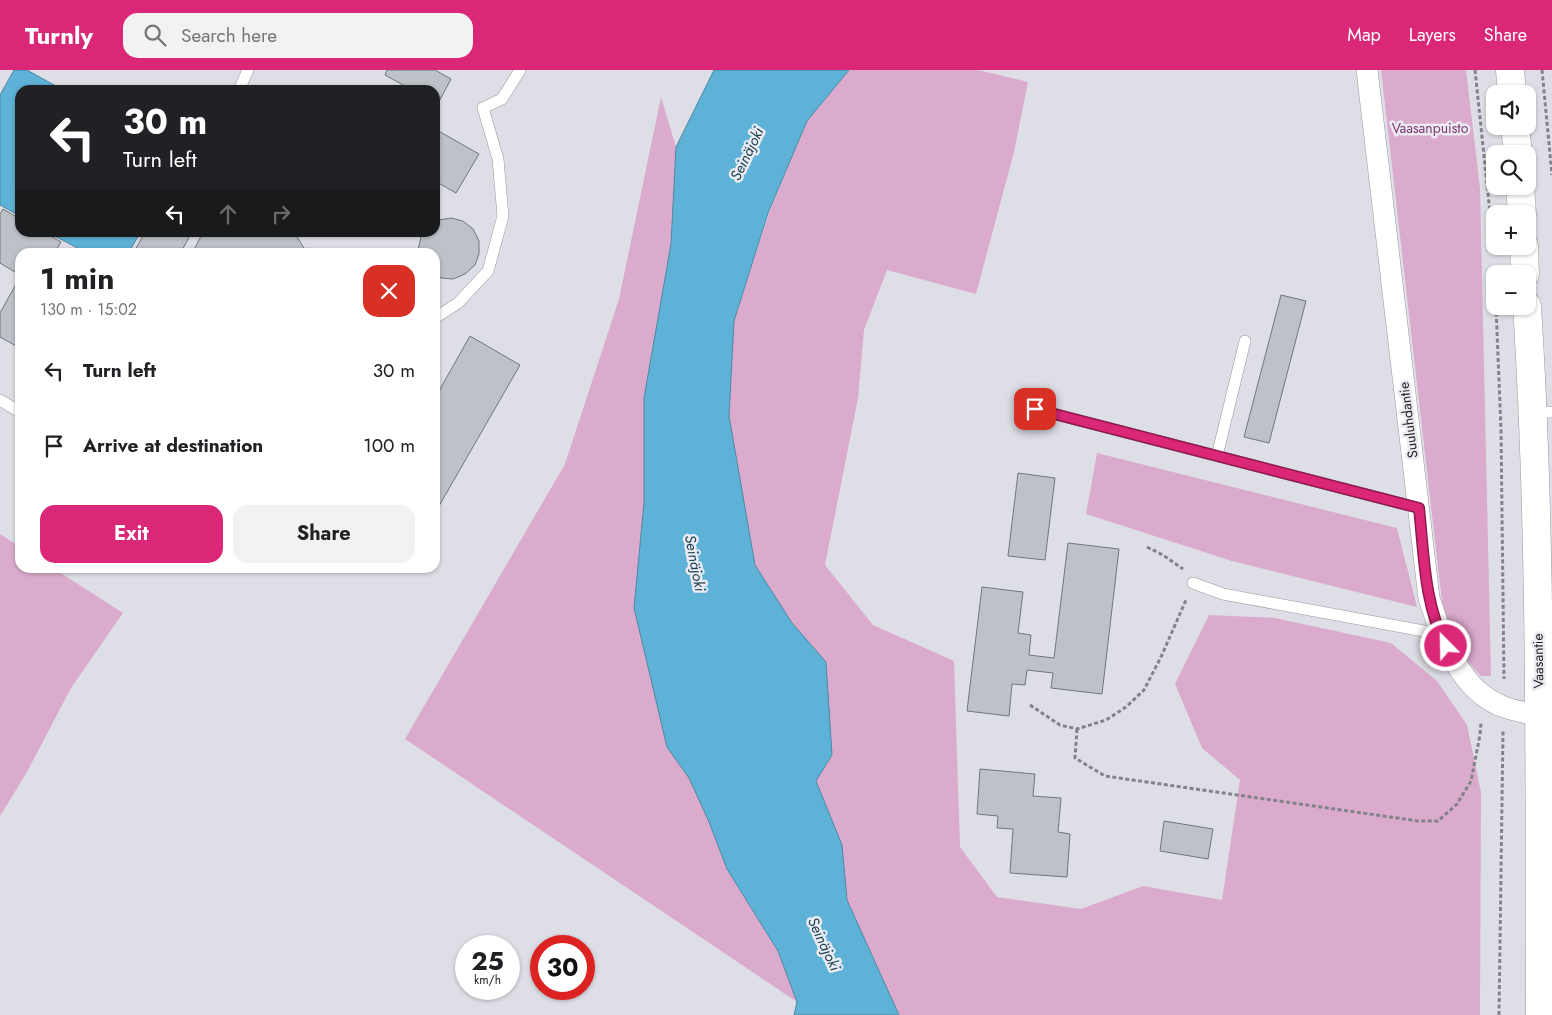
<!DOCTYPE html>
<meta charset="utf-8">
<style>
body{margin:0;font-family:Jost,sans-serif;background:#f2f2f2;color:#202124;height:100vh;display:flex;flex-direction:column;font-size:19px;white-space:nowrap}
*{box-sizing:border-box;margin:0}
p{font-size:16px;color:#757577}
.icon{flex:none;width:28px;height:28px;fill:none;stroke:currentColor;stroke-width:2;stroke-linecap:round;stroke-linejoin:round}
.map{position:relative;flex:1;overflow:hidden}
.panel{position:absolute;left:15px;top:178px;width:425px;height:325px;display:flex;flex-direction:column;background:#fff;border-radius:15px;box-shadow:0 1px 4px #0004}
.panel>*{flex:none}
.banner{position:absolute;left:15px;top:15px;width:425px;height:152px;border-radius:15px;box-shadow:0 1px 4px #0004;background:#202124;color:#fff;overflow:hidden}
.fabs{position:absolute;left:1486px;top:15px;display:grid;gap:10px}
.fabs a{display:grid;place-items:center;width:50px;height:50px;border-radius:10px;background:#fff;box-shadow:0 1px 4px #0004;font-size:25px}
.speed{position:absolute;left:455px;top:865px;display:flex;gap:10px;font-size:25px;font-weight:700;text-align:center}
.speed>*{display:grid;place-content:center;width:65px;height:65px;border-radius:50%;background:#fff;box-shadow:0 1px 4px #0004;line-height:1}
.speed small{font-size:12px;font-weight:400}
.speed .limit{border:8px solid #d22;background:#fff;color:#111}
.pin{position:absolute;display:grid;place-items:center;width:42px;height:42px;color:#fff;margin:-21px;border-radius:10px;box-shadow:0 2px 8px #0006}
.me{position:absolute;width:55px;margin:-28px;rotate:337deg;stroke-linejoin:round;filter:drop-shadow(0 0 4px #0008)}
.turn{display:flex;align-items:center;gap:18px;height:105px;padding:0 25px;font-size:22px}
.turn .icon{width:65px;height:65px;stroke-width:2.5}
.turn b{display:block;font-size:35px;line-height:42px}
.lanes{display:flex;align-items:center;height:48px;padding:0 25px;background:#0003;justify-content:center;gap:25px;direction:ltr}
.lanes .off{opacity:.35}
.round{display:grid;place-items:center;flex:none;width:52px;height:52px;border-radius:15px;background:#f2f2f2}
.headline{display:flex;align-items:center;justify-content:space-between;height:85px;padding:0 25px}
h1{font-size:30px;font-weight:700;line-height:38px}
.primary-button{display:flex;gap:10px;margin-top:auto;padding:10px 25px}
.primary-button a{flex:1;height:58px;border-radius:15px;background:#db2777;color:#fff;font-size:20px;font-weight:700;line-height:58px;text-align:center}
.primary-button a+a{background:#f2f2f2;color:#202124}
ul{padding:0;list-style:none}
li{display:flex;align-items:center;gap:15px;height:75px;padding:0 25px}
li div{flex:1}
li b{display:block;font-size:19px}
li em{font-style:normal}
header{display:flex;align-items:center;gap:30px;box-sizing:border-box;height:70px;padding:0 25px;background:#db2777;color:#fff}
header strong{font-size:24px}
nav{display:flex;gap:28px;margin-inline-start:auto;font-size:18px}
.search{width:350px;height:45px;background:#f2f2f2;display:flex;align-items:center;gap:12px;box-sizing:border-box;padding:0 18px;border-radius:15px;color:#757577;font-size:19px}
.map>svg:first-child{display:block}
</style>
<header>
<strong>Turnly</strong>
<div class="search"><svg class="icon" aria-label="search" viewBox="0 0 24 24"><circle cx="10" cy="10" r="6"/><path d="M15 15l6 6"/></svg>Search here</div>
<nav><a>Map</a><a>Layers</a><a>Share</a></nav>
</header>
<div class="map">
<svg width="1552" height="945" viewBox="0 0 1552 945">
<rect width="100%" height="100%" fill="#dedfe6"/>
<g fill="#dbabce">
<polygon points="849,0 978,0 1028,12 1014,82 976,224 887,200 864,260 858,328 825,495 873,555 954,591 960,777 997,827 1081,839 1143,816 1222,830 1240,710 1202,678 1175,614 1209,545 1275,548 1391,573 1437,611 1467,655 1481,722 1480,945 899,945 847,830 842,775 816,711 832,685 826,592 792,553 755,495 729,347 734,251 769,143 807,51"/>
<polygon points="1381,0 1466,0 1480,118 1491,606 1481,606 1467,591 1451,563 1442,532"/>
<polygon points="661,27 676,77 671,174 644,328 644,433 634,538 667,677 689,708 709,752 727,799 778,881 797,932 405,669 565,394 619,229"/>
<polygon points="1097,383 1397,458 1417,537 1232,491 1086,444"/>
<polygon points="0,464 20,477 20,498 53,498 123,543 71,618 27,702 0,746"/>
</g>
<g fill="#5fb2d7" stroke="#4d87a2">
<polygon points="14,0 27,0 63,20 20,20 20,146 0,135 0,25"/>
<polygon points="714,0 849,0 807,51 768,143 734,251 729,346 755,495 792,553 826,592 832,685 816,711 842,775 847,830 899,945 794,945 797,932 778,881 727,799 709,752 689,708 667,677 634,538 644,433 644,328 671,174 676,77"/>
<polygon points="49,163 140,162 140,163 129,182 85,182"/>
</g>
<g fill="#bdc2c8" stroke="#72767c">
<polygon points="387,0 435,0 451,9 435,39 435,20 412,20 385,5"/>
<polygon points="435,59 479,84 456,123 435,111"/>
<polygon points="3,139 20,149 20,162 44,162 61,172 55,182 20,182 20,205 0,193 0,144"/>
<polygon points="451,148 463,151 473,159 479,171 479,184 475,195 465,204 453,209 441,208 435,204 435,182 419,182 418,180 421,167 424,162 435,162 435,152 439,150"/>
<polygon points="145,162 192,162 181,182 134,182"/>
<polygon points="203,162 294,162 304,178 305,182 193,182"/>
<polygon points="20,207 20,278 0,267 0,243"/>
<polygon points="1281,225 1306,231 1269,373 1244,367"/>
<polygon points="470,266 520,295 439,436 435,433 435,328"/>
<polygon points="1018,403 1055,408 1045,490 1008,486"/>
<polygon points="1068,473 1119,479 1102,624 1051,618 1053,603 1027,600 1025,615 1012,614 1009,646 967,641 982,517 1023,522 1018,563 1031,565 1029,585 1054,588"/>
<polygon points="980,699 1035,704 1033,726 1061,728 1058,762 1070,764 1067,807 1010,803 1013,759 997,758 998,746 977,744"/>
<polygon points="1164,751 1213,759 1208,789 1160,781"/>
</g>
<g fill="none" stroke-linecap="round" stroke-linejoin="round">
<defs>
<g id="lane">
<polyline points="239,20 248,0"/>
<polyline points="435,248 458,233 488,201 503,146 498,89 483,38 502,29 520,0"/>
<polyline points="0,330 20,342"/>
<polyline points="1035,339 1419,438"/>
<polyline points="1534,343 1552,342"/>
<polyline points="1217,386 1245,271"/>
<polyline points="1193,513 1223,524 1440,564"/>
</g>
<path id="street" d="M1367,0L1429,528C1442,569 1460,621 1504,637C1515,641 1527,643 1538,645"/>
<g id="secondary">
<polyline points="1510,0 1512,24"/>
<polyline points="1515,56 1518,84"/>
<polyline points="1520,116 1522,144"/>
<polyline points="1524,176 1525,204"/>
<path d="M1527,236C1542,472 1539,709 1540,945"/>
</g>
</defs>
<use href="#lane" stroke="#97989f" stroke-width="12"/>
<use href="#street" stroke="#97989f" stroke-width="22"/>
<use href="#secondary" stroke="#97989f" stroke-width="29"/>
<g stroke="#828388" stroke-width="3" stroke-dasharray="4 2.5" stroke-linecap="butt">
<polyline points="1475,0 1494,181"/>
<polyline points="1542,0 1552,105"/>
<polyline points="1496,236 1501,360 1504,609"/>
<polyline points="1147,477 1163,485 1183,499"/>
<polyline points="1030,635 1060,655 1077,659 1106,650 1126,637 1144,620 1161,587 1186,530"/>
<polyline points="1077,659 1075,688 1105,706 1418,751 1438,751 1457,734 1471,711 1480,665 1481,653"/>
<polyline points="1499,945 1503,661"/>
</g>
<use href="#lane" stroke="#fff" stroke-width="11"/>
<use href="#street" stroke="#fff" stroke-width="21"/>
<use href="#secondary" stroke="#fff" stroke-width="28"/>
</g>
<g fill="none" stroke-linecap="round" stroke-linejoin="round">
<defs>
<path id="route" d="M1035,339L1419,438C1424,484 1424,534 1446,576"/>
</defs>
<use href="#route" stroke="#8e194d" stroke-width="12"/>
<use href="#route" stroke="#db2777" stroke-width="9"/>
</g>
<g text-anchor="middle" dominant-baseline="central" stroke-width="5" stroke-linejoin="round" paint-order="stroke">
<g font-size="14" fill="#7e346f" stroke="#ebecf3">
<text x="1430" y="58">Vaasanpuisto</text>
</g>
<g font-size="14" fill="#222325" stroke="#ebecf3">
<text transform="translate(1408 350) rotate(-97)">Suuluhdantie</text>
<text transform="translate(1538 591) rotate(-91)">Vaasantie</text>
</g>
<g font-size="15" font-style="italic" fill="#1a3f4f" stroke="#ebecf3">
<text transform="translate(747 84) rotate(-64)">Seinäjoki</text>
<text transform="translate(695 493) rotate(79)">Seinäjoki</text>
<text transform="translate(824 874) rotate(65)">Seinäjoki</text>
</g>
</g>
</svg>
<div class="fabs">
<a><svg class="icon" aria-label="sound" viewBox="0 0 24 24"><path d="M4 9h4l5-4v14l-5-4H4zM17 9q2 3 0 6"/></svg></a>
<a><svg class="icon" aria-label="search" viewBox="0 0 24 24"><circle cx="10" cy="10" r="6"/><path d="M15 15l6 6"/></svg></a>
<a>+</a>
<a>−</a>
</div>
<div class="speed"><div>25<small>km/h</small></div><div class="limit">30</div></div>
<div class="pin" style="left:1035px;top:339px;background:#d93025"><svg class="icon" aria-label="arrive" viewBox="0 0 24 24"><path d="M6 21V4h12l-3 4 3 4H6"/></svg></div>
<svg class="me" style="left:1446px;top:576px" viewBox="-20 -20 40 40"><circle r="17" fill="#db2777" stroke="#fff" stroke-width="3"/><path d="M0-11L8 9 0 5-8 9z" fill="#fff"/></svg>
<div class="banner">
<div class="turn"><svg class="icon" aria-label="left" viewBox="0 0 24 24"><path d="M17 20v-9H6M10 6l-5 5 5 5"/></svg><div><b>30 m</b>Turn left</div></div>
<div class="lanes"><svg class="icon" aria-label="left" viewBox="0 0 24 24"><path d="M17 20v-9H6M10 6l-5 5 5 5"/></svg><svg class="icon off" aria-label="ahead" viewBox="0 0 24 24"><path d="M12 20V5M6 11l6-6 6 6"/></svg><svg class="icon off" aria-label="right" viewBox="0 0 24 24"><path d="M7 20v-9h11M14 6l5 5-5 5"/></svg></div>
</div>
<section class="panel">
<div class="headline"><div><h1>1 min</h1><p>130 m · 15:02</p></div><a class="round" style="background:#d93025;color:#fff"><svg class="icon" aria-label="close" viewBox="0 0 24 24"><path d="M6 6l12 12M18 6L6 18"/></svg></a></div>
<ul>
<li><svg class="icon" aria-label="left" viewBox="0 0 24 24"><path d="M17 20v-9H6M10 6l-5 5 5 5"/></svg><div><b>Turn left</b></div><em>30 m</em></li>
<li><svg class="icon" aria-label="arrive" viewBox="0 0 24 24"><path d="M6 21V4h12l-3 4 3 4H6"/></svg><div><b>Arrive at destination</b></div><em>100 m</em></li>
</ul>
<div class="primary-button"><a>Exit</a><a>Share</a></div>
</section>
</div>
